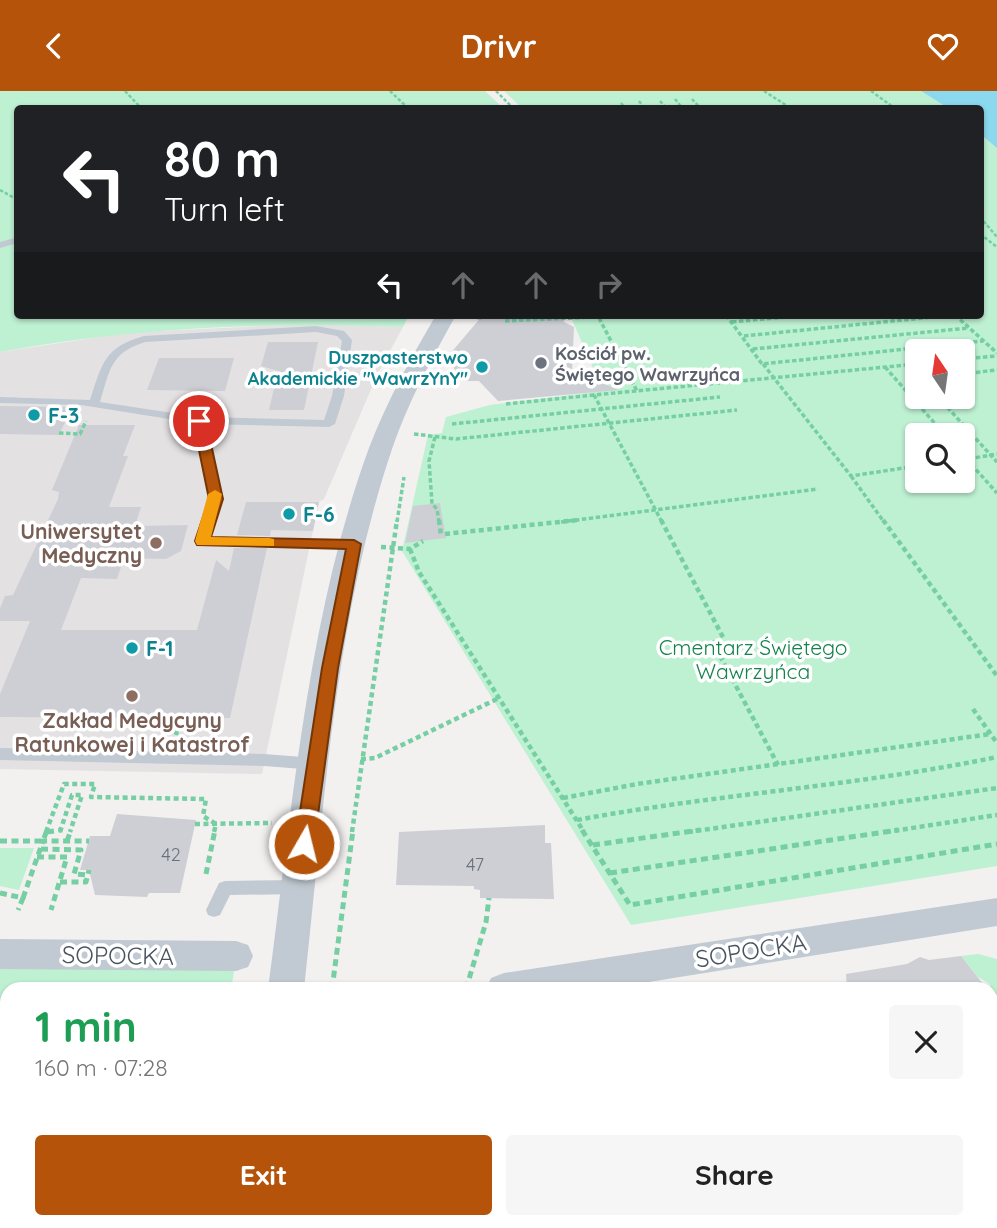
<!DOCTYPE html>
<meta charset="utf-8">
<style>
body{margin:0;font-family:Quicksand,sans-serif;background:#f6f6f6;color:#222;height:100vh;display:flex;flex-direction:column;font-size:26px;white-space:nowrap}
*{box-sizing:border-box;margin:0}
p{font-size:23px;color:#767676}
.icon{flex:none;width:38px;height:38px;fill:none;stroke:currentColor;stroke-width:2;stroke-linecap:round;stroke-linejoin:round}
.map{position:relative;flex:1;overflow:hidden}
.side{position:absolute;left:0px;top:891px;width:998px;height:247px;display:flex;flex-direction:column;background:#fff;border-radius:21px 21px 0 0;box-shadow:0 2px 5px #0004}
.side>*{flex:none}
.guide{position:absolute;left:14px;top:14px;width:970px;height:214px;border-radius:7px;box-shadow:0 2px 5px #0004;background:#202124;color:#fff;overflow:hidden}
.needle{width:46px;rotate:347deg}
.tools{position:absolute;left:905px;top:248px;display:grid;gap:14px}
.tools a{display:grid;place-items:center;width:70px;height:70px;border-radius:7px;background:#fff;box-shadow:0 2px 5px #0004;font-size:35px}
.pin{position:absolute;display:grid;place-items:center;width:60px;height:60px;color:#fff;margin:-30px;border:4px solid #fff;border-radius:50%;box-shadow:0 2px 7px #0007}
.me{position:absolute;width:77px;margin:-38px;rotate:8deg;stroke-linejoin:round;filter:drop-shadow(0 0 5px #0008)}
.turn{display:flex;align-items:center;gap:24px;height:147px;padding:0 35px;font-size:32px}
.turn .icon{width:91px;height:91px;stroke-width:2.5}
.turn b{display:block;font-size:49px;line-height:60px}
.lanes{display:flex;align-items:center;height:66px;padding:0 35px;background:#0003;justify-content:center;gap:35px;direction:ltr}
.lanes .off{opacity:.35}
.round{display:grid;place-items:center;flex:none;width:74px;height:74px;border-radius:7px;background:#f6f6f6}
.overview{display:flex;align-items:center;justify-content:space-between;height:119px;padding:0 35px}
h1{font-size:42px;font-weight:800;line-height:52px;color:#1e9e55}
.cta{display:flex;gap:14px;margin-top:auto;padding:14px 35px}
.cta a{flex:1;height:80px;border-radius:7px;background:#b45309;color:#fff;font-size:28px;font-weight:800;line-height:80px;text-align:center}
.cta a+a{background:#f6f6f6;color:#222}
header{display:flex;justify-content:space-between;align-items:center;height:91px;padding:0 35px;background:#b45309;color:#fff;font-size:32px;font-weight:800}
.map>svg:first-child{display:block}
</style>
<header><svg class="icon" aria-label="back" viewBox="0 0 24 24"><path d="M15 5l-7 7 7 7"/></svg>Drivr<svg class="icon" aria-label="heart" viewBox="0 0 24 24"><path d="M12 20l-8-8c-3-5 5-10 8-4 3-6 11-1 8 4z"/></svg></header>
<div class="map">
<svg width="997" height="1137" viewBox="0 0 997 1137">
<rect width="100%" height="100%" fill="#f3f0f0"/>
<g fill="#e4e1e2">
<polygon points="310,233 403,236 378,282 324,408 319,411 262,683 0,678 0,261 133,241"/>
<polygon points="0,937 7,937 7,1130 184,1131 183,1137 0,1137"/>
</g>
<g fill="#bef0d2" fill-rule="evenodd">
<path d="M0,0H485L503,17L18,18V224H409L403,236C267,231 134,236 0,261Z"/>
<polygon points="504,0 921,0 948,17 523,18"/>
<path d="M980,43L997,57V775L631,834L402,460L428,344L442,342L446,326L490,314L603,300L570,224H980ZM917,261H962V306H917ZM917,345H962V390H917Z"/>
<polygon points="0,757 34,757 19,799 0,795"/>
<polygon points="978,863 997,868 997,903 992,905 990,893 978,886 961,865"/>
<polygon points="0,874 235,875 231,898 7,898 7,937 0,937"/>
</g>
<polygon fill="#8bd9ee" points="921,0 997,0 997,57 980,43 980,18 948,17"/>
<g fill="#cdcfd5">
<polygon points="483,224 562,224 564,231 574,236 572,280 619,299 498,310 479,290 459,290 449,264"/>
<polygon points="268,251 318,251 304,319 269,319 278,280 261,275"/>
<polygon points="159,267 234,267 225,300 147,299"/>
<polygon points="0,315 72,316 59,344 0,343"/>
<polygon points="79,334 135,334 123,365 128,365 109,416 141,416 135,435 188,434 181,460 166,468 124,467 117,488 81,487 61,539 197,539 216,469 229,480 234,457 267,457 230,627 0,626 0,603 30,530 0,530 0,517 5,505 13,504 58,408 59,401 52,399"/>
<polygon points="246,411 319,411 313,440 271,439 270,445 237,444"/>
<polygon points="440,412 446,447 405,452 413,415"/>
<polygon points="117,723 196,729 180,802 149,802 147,806 95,804 89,779 80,779 90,745 110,745"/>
<polygon points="545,734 545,752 551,752 554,808 480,807 480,799 474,798 474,795 396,794 399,741"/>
<polygon points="961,865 987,898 847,898 846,883 907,873 920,866 929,869"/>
</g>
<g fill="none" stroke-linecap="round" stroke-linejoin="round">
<g stroke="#75cfa3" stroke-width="2.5" stroke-dasharray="3.5 2" stroke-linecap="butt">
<polyline points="125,0 142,18"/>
<polyline points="390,0 409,18"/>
<polyline points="496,0 514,18"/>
<polyline points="764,0 792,18"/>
<polyline points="871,0 896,18"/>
<polyline points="675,8 683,18"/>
<polyline points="692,8 701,18"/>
<polyline points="639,10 645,18"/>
<polyline points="660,10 667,18"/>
<polyline points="621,12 626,18"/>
<polyline points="707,16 709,18"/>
<polyline points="0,99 18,109"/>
<polyline points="980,126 997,146"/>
<polyline points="980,143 997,156"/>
</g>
<g stroke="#75cfa3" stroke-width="3.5" stroke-dasharray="4.5 2.5" stroke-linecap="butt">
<polyline points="726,224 762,273 983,250"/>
<polyline points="955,224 997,262"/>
<polyline points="470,226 483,227"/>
<polyline points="599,227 637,300"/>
<polyline points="505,230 639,224"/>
<polyline points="732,231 807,224"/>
<polyline points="744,245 953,224"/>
<polyline points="753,258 969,237"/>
<polyline points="962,268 997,265"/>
<polyline points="763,273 851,385 917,375"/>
<polyline points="885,276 946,345"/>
<polyline points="962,283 997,279"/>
<polyline points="938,306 997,371"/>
<polyline points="506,313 594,304"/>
<polyline points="452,333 720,306"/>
<polyline points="59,342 80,343 86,330"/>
<polyline points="414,343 456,348 737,319"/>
<polyline points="435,346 429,370 432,413 437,418 439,431"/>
<polyline points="962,363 997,402"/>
<polyline points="962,369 997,363"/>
<polyline points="851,385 884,431"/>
<polyline points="397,431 404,386"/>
<polyline points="561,431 818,398"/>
<polyline points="662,431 594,304 917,273"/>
</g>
<g stroke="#75cfa3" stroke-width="4.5" stroke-dasharray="5 3.5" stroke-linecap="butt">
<polyline points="439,429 441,444"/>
<polyline points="661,429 724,548"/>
<polyline points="883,429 997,585"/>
<polyline points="445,443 578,429"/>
<polyline points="381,456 410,458 423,450"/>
<polyline points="410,458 419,481 584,741"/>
<polyline points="712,550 778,674"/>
<polyline points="973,618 997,652"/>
<polyline points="176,644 179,628"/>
<polyline points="361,668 375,667 499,607"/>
<polyline points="563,707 637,693 990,643"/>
<path d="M577,729C716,703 858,695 997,666"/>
<polyline points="195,733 272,732"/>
<polyline points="46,741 64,693 95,693 91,706 206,708 203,725 216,733 214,741"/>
<polyline points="60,741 72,704 82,704 70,741"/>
<polyline points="352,741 397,429"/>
<polyline points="688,741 997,697"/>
<polyline points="886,741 997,724"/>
</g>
<g stroke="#75cfa3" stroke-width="5" stroke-dasharray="7 4.5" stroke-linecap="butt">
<polyline points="582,739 630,814 997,753"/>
<polyline points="47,741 61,739"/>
<polyline points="0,750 43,750 47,739"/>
<polyline points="67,750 71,739"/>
<polyline points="593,754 700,739"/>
<polyline points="41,758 81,759 74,783 88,784"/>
<polyline points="37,766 67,766 51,819"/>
<polyline points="610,782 898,739"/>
<polyline points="206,783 215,739"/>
<polyline points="60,791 86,791 89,779"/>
<polyline points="0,802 23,807 18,819"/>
<polyline points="23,807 43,750 89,750"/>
<polyline points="332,898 353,739"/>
<polyline points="466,898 486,831 489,807"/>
<polyline points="0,959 7,959"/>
<polyline points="990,1049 997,1059"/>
<polyline points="313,1130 313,1137"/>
<polyline points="691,1130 692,1137"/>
<polyline points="824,1130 826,1137"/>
<polyline points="64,1137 66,1130"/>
<polyline points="217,1137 218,1130"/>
</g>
<g fill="#c1cad2" fill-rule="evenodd">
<polygon points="18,146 18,152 0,157 0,151"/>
<path d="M316,235L344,240L352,249L344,305L335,333L329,336L205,333L222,408L210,446L358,450L360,453L354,457L198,453L196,450L210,408L194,332L81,314L0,312V306L90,309C102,273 104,256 144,245ZM316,241L337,245L342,250L332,305L324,329L199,326L100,311C110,279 110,262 145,251Z"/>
<polygon points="0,657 264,663 316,667 321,669 324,673 321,677 316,679 264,675 0,669"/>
<polygon points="298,789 304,791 306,796 304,801 298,803 230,804 220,824 214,826 208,824 206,819 219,792 225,790"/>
</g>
<g fill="#c1cad2" fill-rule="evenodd">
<path d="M436,224H456C432,267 408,311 392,358C334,530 324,718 304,898H268C292,720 307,526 369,357C387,310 411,267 436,224Z"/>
<polygon points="997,807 997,835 605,898 486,898 491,887 504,882"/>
<polygon points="0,848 236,850 248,854 253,865 248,876 236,880 0,878"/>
<rect x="240" y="1130" width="40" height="7"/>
</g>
</g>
<polygon fill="#b45309" stroke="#753606" stroke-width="2" points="199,326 206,330 223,408 211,446 354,449 361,453 338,577 314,753 304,760 295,753 322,577 346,458 197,454 195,450 209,408 193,330"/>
<polygon fill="#f59e0b" points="215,399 222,403 211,446 269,447 274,448 274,455 197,454 195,450 208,403"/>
<circle fill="#6b7280" stroke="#fff" stroke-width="2.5" cx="541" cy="272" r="7"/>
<g fill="#0f9aa8" stroke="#fff" stroke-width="2.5">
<circle cx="482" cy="276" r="7"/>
<circle cx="34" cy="324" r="7"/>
<circle cx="289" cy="423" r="7"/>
<circle cx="132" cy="557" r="7"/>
</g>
<g fill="#8d6e63" stroke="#fff" stroke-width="2.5">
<circle cx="156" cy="452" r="7"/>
<circle cx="132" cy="605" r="7"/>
</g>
<g text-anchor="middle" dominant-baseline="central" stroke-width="7" stroke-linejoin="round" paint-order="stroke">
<g font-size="18" font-weight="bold" fill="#5b616d" stroke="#fff" text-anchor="start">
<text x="555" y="262">Kościół pw.<tspan x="555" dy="21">Świętego Wawrzyńca</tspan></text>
</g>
<g font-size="18" font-weight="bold" fill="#0d838f" stroke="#fff" text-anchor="end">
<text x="468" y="266">Duszpasterstwo<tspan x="468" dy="21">Akademickie "WawrzYnY"</tspan></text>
</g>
<g font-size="18" fill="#69727c">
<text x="171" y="763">42</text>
<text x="475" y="773">47</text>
</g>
<g font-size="21" font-weight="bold" fill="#0d838f" stroke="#fff" text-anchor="start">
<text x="48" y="324">F-3</text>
<text x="303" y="423">F-6</text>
<text x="146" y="557">F-1</text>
</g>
<g font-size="21" font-weight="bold" fill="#785e54" stroke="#fff" text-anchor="end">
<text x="142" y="440">Uniwersytet<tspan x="142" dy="24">Medyczny</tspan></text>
<text x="132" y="629" text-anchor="middle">Zakład Medycyny<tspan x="132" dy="24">Ratunkowej i Katastrof</tspan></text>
</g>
<g font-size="21" fill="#15824c" stroke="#fff">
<text x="753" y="556">Cmentarz Świętego<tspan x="753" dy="24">Wawrzyńca</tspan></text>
</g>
<g font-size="24" fill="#48535e" stroke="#fff">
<text transform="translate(751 859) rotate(-9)">SOPOCKA</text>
<text transform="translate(118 864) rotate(1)">SOPOCKA</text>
</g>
</g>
</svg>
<div class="tools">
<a><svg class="needle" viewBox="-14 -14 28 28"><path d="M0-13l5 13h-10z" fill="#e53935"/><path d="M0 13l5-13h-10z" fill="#767676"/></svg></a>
<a><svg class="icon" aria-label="search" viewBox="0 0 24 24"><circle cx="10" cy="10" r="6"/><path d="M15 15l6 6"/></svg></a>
</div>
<div class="pin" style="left:199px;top:330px;background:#d93025"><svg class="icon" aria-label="arrive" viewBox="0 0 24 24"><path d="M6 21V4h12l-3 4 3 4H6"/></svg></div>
<svg class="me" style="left:304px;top:753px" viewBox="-20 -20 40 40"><circle r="17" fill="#b45309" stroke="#fff" stroke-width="3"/><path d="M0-11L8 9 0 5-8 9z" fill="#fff"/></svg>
<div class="guide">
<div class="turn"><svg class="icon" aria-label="left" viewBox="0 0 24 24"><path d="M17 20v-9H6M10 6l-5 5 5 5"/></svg><div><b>80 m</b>Turn left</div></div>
<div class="lanes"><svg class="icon" aria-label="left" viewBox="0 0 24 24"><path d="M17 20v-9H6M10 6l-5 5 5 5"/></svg><svg class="icon off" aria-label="ahead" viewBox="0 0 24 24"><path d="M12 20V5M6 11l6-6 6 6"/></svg><svg class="icon off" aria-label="ahead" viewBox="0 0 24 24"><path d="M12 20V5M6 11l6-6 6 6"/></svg><svg class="icon off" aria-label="right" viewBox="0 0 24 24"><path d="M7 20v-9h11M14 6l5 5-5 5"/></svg></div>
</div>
<section class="side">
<div class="overview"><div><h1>1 min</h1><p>160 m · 07:28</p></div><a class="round"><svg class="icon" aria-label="close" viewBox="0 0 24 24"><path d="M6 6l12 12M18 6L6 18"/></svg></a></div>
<div class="cta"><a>Exit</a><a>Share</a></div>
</section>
</div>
